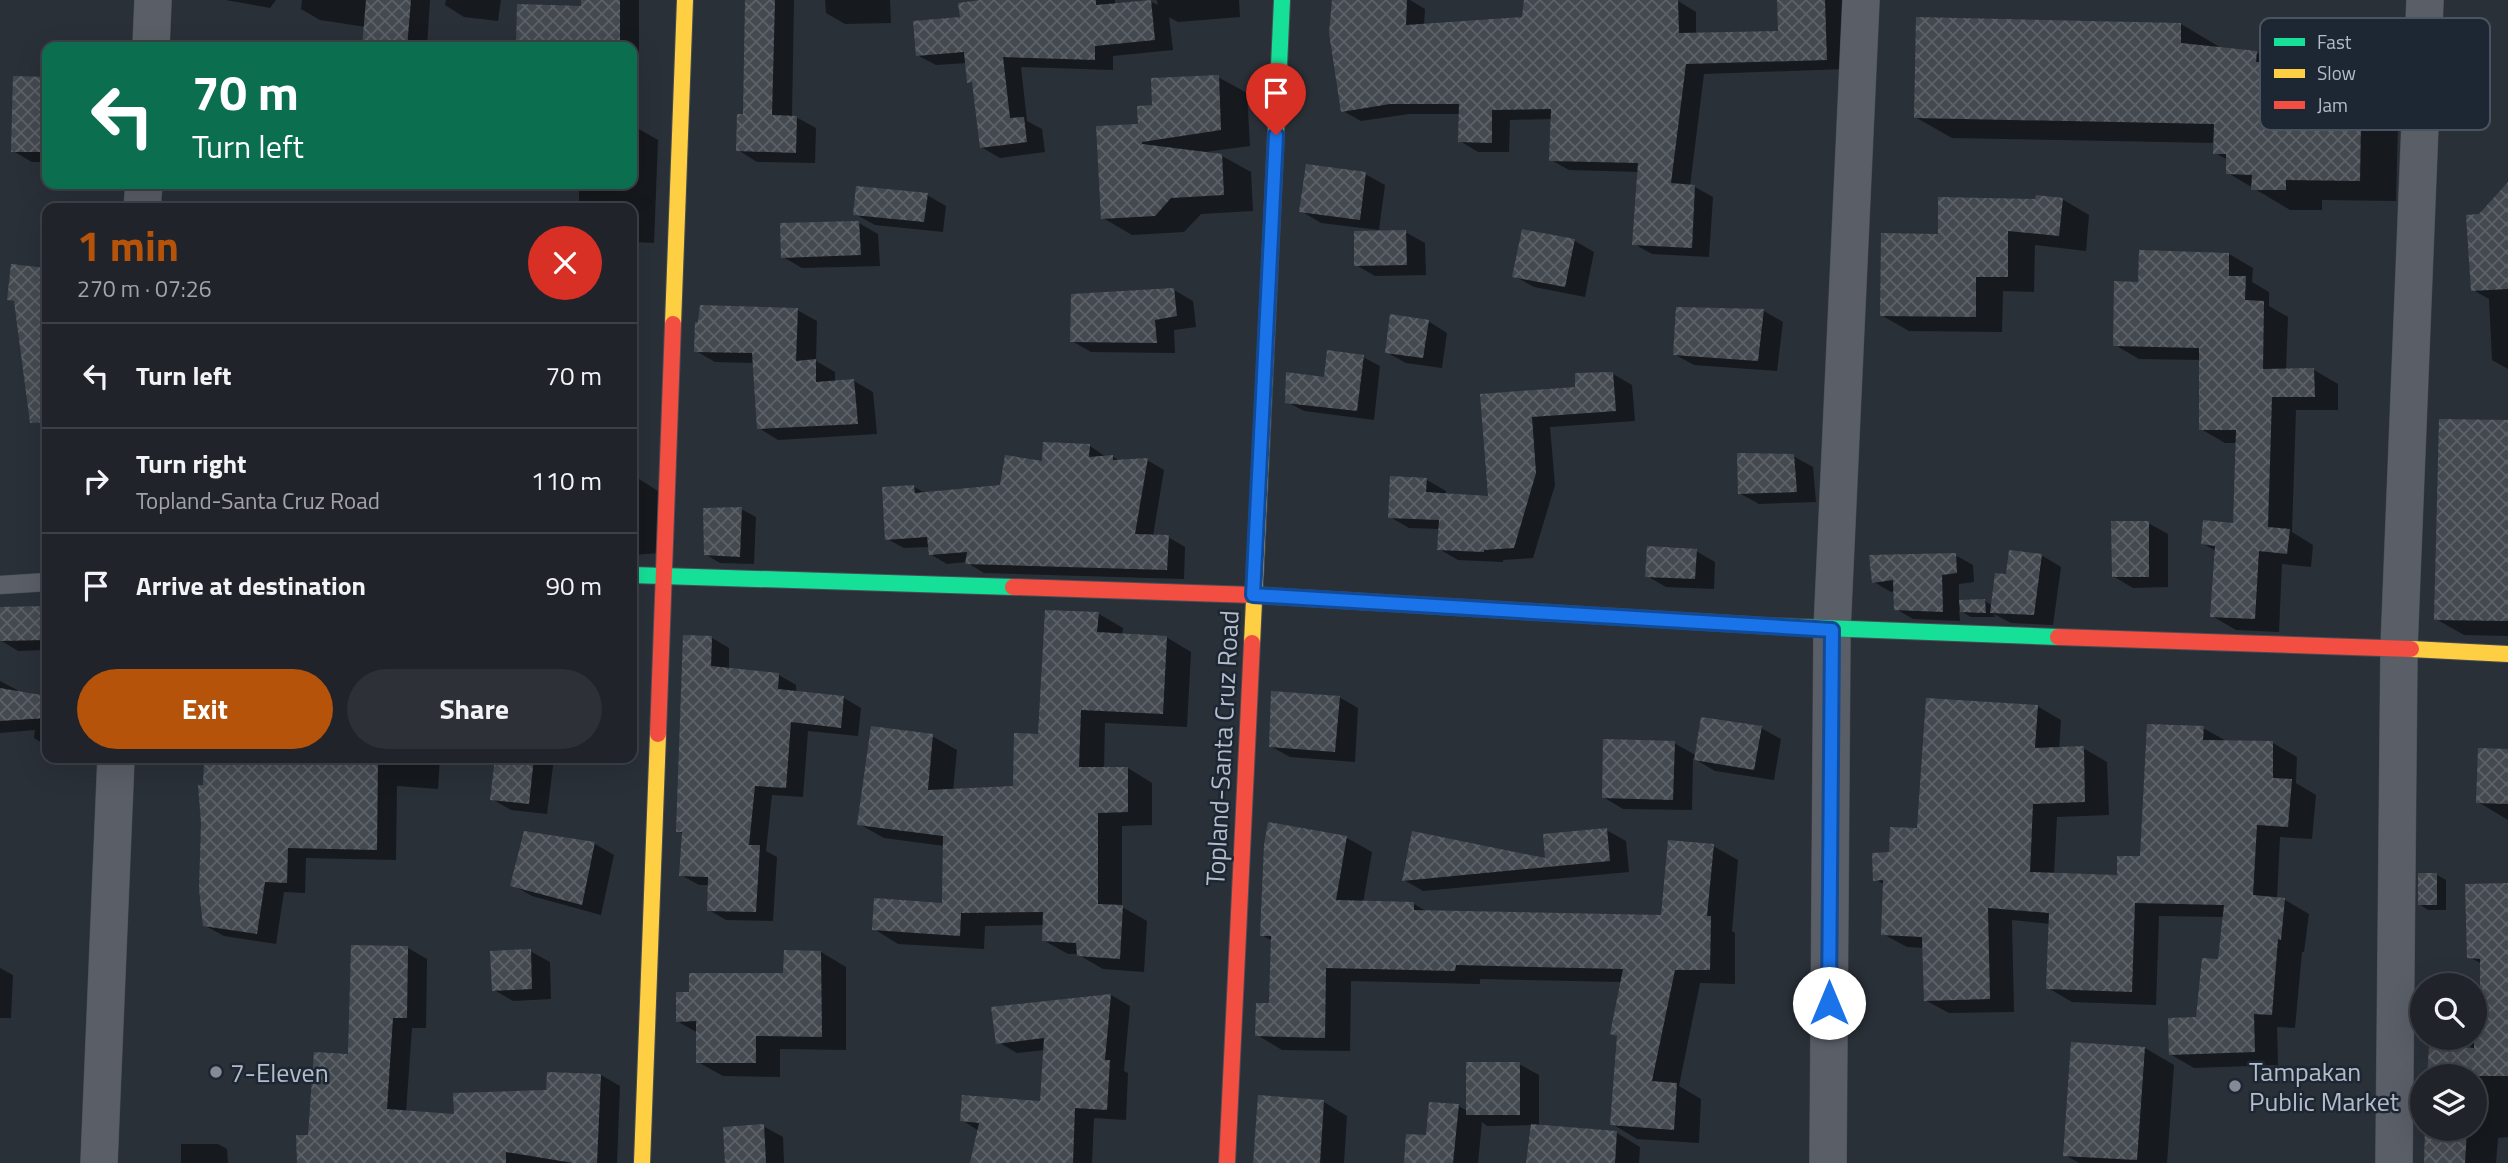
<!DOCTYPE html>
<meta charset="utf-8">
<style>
body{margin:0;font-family:"Titillium Web",sans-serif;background:#2d3036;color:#f1f3f6;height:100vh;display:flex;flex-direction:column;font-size:26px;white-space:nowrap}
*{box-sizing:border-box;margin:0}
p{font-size:23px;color:#a2a4a8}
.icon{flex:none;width:38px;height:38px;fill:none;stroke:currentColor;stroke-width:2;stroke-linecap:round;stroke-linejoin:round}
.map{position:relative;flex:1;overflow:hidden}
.panel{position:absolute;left:42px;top:203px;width:595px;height:560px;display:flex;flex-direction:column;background:#20242a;border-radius:14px;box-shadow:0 7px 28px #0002,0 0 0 2px #3d4147}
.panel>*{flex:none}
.banner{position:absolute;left:42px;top:42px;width:595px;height:147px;border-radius:14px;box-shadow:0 7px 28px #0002,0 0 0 2px #3d4147;background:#0b6e4f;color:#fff;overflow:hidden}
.tools{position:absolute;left:2410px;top:973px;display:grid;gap:14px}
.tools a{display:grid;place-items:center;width:77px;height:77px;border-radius:50%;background:#20242a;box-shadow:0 7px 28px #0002,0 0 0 2px #3d4147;font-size:35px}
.pin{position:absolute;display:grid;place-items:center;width:60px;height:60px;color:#fff;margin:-72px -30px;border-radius:50% 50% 50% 0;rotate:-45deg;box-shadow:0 0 7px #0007}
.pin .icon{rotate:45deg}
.me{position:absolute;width:77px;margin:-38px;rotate:0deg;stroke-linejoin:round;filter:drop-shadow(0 0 5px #0008)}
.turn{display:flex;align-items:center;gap:24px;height:147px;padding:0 35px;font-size:32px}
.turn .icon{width:91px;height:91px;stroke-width:2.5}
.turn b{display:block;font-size:49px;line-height:60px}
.round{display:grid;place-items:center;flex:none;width:74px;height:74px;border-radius:37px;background:#2d3036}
.head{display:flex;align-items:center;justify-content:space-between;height:119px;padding:0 35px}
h1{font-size:42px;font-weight:700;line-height:52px;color:#b45309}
.action{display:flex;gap:14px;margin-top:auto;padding:14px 35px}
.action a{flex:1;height:80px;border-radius:42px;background:#b45309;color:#fff;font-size:28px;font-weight:700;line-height:80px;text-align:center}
.action a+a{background:#2d3036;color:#f1f3f6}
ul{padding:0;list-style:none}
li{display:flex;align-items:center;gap:21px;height:105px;padding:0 35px;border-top:2px solid #3d4147}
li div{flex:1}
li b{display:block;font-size:26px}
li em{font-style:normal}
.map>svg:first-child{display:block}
</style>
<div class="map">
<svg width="2508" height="1163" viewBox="0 0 2508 1163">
<defs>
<pattern id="building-cross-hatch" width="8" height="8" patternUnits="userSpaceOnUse" patternTransform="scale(1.75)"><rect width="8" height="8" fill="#444950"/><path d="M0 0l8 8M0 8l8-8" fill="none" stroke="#5d6168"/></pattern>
</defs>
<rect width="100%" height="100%" fill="#2a3038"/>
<g fill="#0007">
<polygon points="226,0 276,0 270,8"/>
<polygon points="302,0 430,0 427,47 364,47 366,27 320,20 301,9"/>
<polygon points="446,0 501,0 498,21 464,17 445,5"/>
<polygon points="583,0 639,0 639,64 632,64 632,47 518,47 519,6 583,8"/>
<polygon points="747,0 794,0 792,117 796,117 816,128 815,163 757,162 738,150 745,116"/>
<polygon points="825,0 890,0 891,23 845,24 826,13"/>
<polygon points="990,0 1115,0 1115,5 1150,1 1158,5 1157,0 1239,0 1240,17 1178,22 1169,17 1173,50 1113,56 1113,70 1021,67 1027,121 1042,129 1045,152 1000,158 981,147 974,84 969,81 967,63 936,65 917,55 962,18"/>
<polygon points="1334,0 1410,0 1425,9 1424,25 1524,19 1525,0 1678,1 1696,12 1696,34 1780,32 1778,0 1842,0 1845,69 1704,74 1690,186 1695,187 1713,197 1709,257 1652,254 1634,244 1639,172 1569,170 1551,160 1552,119 1510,120 1509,152 1478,152 1460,141 1461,114 1409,114 1361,121 1343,111"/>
<polygon points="2181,24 2218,46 2218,48 2257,53 2276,64 2362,65 2399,87 2396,201 2322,200 2322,210 2290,210 2228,173 2228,160 2215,153 2216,143 1952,138 1915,117"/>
<polygon points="1218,77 1247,93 1250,146 1205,152 1222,156 1251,172 1253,211 1201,214 1184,232 1132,235 1103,218 1154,107"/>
<polygon points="14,78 47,78 47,162 32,162 13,151"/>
<polygon points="632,125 658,140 654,243 632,242 632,208 579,208 579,184 632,184"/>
<polygon points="1365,174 1385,185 1379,230 1321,223 1301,211"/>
<polygon points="2508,185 2508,369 2492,360 2489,299 2473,290 2480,216"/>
<polygon points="927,195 946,206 943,232 875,225 855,214"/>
<polygon points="2062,199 2089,215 2086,251 2035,245 2034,292 2003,291 2002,332 1909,331 1881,315 1940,236"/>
<polygon points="859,223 878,234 880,266 802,268 783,257"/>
<polygon points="1405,232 1425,243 1426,275 1375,276 1356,265"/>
<polygon points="1575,241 1594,252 1585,297 1534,287 1514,276"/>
<polygon points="2229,254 2253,268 2252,282 2269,292 2269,306 2288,317 2286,370 2314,370 2338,384 2338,410 2296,410 2292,532 2313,545 2311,567 2282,564 2279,632 2236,630 2212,616 2216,551 2202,543 2235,525 2238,443 2225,443 2201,429 2201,360 2139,359 2115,345 2140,284"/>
<polygon points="13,266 47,269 47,395 16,303 9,299"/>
<polygon points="1174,290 1193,301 1196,327 1174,330 1175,353 1091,352 1072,341"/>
<polygon points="1678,309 1764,311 1783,322 1777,371 1694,365 1674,354"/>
<polygon points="797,310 817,321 816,361 835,372 835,382 854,381 873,392 877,434 778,440 759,428 754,363 715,362 696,351"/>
<polygon points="1428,321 1447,333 1442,368 1406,363 1386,352"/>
<polygon points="1363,357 1380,366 1374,420 1304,411 1287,402"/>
<polygon points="1613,374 1632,385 1635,421 1550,427 1555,485 1533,558 1503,560 1503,562 1458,560 1439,549 1440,529 1409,528 1390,517 1427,480 1446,491 1446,495 1489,497 1482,395 1576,389"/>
<polygon points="2508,422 2508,636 2464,635 2436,619"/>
<polygon points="1090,446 1106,457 1113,457 1121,461 1147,460 1164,470 1153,536 1168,537 1185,547 1184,579 984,573 966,562 947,564 930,554 930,547 904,548 887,539 914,487 925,493 1001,486 1044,463"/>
<polygon points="1793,456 1813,467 1816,502 1759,504 1739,493"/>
<polygon points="639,479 658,491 661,553 632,555 632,480"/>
<polygon points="741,509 756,517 754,564 720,563 705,554"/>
<polygon points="2148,523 2168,534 2168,587 2133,588 2113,576"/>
<polygon points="1696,551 1715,562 1714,589 1666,587 1647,576"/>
<polygon points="1955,555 1973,565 1974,582 1959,584 1959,602 1985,601 1993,606 2008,576 2041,555 2061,567 2053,625 2011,623 1994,614 1995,617 1971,617 1959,610 1960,621 1913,619 1896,609 1895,591 1891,592 1874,582"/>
<polygon points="47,608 47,650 18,651 0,640 0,609"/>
<polygon points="1099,614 1123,628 1122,635 1166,637 1191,652 1187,727 1105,723 1104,769 1128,768 1152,783 1152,825 1122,826 1122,907 1147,921 1144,972 1103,969 1077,954 1068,954 1043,940 1044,925 985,926 984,949 898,944 874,929 944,905 944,846 884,838 859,824 932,736 957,750 953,791 1014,787"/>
<polygon points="712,638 729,648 729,670 779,675 796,685 796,693 844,698 861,708 858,736 808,731 803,797 772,795 766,851 777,857 773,921 726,920 709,910 709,885 699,885 681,875 683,834 678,831"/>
<polygon points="0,681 17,690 17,693 47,698 47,746 34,738 35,730 0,733"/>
<polygon points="1339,697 1358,708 1355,762 1290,757 1270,746"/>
<polygon points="2037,706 2061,720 2059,749 2083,748 2107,762 2109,815 2057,817 2054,874 2118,877 2142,858 2203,728 2228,742 2273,743 2297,757 2296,783 2316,795 2312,839 2280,837 2277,899 2285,900 2309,914 2304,952 2302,952 2295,1028 2277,1027 2278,1065 2194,1068 2170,1054 2198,1019 2220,961 2224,917 2159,916 2156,1005 2072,1002 2048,988 2051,924 2012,920 2014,1012 1949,1013 1925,1000 1924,948 1907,947 1883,934 1885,885 1875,879 1890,854 1919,830"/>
<polygon points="1761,728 1781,739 1774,780 1715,771 1693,758 1692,810 1623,809 1603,797 1674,743 1697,756"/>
<polygon points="2508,750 2508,820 2478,802"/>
<polygon points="205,758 440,758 438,789 397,786 396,860 306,858 305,893 284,892 276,944 224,936 204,925"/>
<polygon points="496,758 554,758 547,814 511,810 492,799"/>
<polygon points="1270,825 1347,838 1372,852 1363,903 1414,904 1429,913 1663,917 1713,846 1738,860 1732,931 1735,933 1735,984 1700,983 1679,1086 1701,1099 1699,1143 1637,1139 1612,1124 1619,1037 1612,1034 1623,982 1480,979 1480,984 1351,981 1350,1051 1282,1050 1257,1035 1271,1005 1273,941 1261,935"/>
<polygon points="1606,830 1626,841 1629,872 1423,891 1404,880 1547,860"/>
<polygon points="595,844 614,855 601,915 532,896 513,885"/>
<polygon points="2437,875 2446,880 2446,910 2428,910 2419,904"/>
<polygon points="2508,885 2508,1137 2498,1138 2496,1163 2425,1163 2427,1129 2474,1129 2474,1076 2429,1076 2430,1048 2471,1049 2470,1038 2474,1038 2481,988 2482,964 2469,957"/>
<polygon points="408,948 427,959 426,1028 412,1028 406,1112 456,1115 601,1075 620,1086 617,1163 299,1163 309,1136 350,1056"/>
<polygon points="530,951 550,962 551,999 513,1001 494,990"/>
<polygon points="821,952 846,967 846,1050 780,1049 780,1077 723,1076 698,1062 698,1033 677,1021 691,994 785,975"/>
<polygon points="0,968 13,975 11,1018 0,1018"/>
<polygon points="1111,995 1130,1006 1124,1071 1128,1073 1126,1120 1094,1118 1092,1163 971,1163 979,1131 962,1120 1042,1103 1045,1050 1017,1053 998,1042 993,1009"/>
<polygon points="2145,1048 2174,1065 2167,1163 2079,1163 2065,1155"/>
<polygon points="1519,1064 1539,1075 1539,1126 1617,1133 1640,1147 1639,1163 1528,1163 1533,1125 1487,1126 1482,1122 1478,1163 1405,1163 1458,1106 1468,1111"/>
<polygon points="1324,1102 1347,1116 1344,1163 1255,1163"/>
<polygon points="763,1126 783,1137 784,1163 727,1163"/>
<polygon points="181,1144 218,1144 227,1149 228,1163 181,1163"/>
</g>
<g fill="url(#building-cross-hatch)">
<polygon points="366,0 411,0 407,47 362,47"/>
<polygon points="581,0 620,0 620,47 516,47 517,4 581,6"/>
<polygon points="745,0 775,0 772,115 797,116 796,153 736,151 737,114 743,114"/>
<polygon points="980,0 1096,0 1096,5 1151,0 1155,40 1095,46 1095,60 1003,57 1010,118 1024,117 1027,142 980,148 972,82 967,83 964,52 916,56 913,21 960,17 958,3"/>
<polygon points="1332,0 1407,0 1406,25 1522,17 1524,0 1678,0 1679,33 1778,31 1777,0 1825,0 1827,60 1686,64 1671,183 1695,185 1692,248 1632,245 1638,163 1549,161 1551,109 1492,110 1492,143 1458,142 1459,104 1390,104 1341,112 1329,33"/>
<polygon points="1916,17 2181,23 2181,43 2257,51 2256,62 2362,64 2360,181 2286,180 2286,190 2251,190 2252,175 2226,174 2226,154 2213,154 2214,124 1914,118"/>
<polygon points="1219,75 1221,130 1142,142 1142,144 1222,154 1224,195 1171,198 1155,216 1101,219 1096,126 1138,124 1137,106 1152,105 1151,78"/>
<polygon points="13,76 47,77 47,152 11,152"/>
<polygon points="1306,164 1366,172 1360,220 1299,212"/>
<polygon points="2508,182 2508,289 2471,291 2466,215 2479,214"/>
<polygon points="856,186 928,193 924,222 853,215"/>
<polygon points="2036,195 2063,198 2059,236 2008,231 2008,277 1976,277 1976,317 1880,316 1881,233 1938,234 1938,197 2035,199"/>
<polygon points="859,221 861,255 781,258 780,223"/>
<polygon points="1522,229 1575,239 1565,287 1512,277"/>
<polygon points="1406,230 1407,265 1354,266 1354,231"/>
<polygon points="2139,250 2229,253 2229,276 2246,276 2245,300 2264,301 2263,369 2314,368 2315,397 2272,397 2268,527 2290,529 2287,554 2259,551 2255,619 2210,617 2215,546 2201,544 2203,520 2233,523 2236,430 2199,430 2199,348 2113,346 2114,281 2138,282"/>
<polygon points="11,264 47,268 47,422 30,423 14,301 7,300"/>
<polygon points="1174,288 1177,316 1155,320 1157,343 1070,342 1071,294"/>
<polygon points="700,305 798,308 796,361 816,359 816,382 854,379 858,424 757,429 752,353 694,352 695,322 698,322"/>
<polygon points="1676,307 1764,309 1758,361 1673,355"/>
<polygon points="1390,314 1429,320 1423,358 1385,353"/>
<polygon points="1327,350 1364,355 1357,411 1285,403 1286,372 1324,377"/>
<polygon points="1613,372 1616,411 1532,417 1536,473 1514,548 1484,550 1484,552 1437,550 1439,520 1388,518 1390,476 1427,478 1426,492 1488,496 1480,394 1575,387 1575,373"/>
<polygon points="2439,419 2508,420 2508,621 2434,620"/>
<polygon points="1043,442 1090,444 1089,457 1113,455 1113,460 1148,458 1135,534 1169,535 1167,570 965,564 967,552 929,555 927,537 885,540 882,487 914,485 915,493 1000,485 1005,455 1042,461"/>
<polygon points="1737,453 1794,454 1797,492 1738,494"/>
<polygon points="742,507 740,557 704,555 703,508"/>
<polygon points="2111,521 2149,521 2149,577 2112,577"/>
<polygon points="1647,546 1697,549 1695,579 1645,577"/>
<polygon points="2009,550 2042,554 2034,615 1990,613 1995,573 2006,574"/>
<polygon points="1956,553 1957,573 1942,575 1943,612 1894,610 1893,580 1872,583 1869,555"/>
<polygon points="1985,599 1986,613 1960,612 1959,600"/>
<polygon points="47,606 47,640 0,641 0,607"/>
<polygon points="1045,610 1099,612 1097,632 1167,636 1163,714 1081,710 1079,767 1128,767 1128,812 1098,813 1098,904 1123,905 1120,959 1077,956 1076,943 1042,941 1043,912 961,913 960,936 872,930 874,898 942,903 943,836 857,825 871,726 933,734 928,790 1013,786 1014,733 1038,734"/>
<polygon points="683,635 712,636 711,666 779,673 778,689 844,696 841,728 791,722 786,788 755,786 749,845 760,845 756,912 707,911 708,877 679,876 682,832 676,832"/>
<polygon points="0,688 47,696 47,718 0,721"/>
<polygon points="1271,691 1340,696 1335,752 1269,747"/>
<polygon points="1926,698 2038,705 2035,748 2084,746 2085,802 2033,804 2030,872 2117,875 2117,856 2140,856 2147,724 2204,726 2203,740 2273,741 2273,778 2292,779 2288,827 2257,825 2253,895 2285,898 2281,940 2278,939 2272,1015 2254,1014 2255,1052 2169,1055 2168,1018 2196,1017 2202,958 2218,959 2224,905 2135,903 2132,992 2046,989 2049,913 1988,908 1990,999 1924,1001 1922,937 1881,935 1883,880 1873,881 1872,853 1889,852 1890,827 1917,828"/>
<polygon points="1701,717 1762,726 1754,770 1694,760"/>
<polygon points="1603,739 1675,741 1673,800 1602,798"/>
<polygon points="2478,748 2508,749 2508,804 2476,803"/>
<polygon points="204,758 378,759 377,850 288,848 287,883 265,882 257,934 203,926 199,889 201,823 198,785 203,785"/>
<polygon points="495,758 534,758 529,804 490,800"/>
<polygon points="1268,822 1347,836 1336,900 1414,902 1414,910 1661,915 1668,840 1714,844 1707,916 1711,916 1710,970 1675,970 1652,1081 1677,1083 1674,1130 1610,1125 1617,1036 1610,1034 1623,969 1456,965 1455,971 1326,968 1325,1038 1255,1036 1256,1003 1269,1003 1271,936 1260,936 1264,845"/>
<polygon points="1607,828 1610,861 1402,881 1412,831 1545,858 1543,834"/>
<polygon points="524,831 595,842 582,905 510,886"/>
<rect x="2418" y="873" width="19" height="32"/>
<polygon points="2508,883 2508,1076 2427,1076 2429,1046 2474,1048 2474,987 2480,987 2480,959 2467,958 2465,884"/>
<polygon points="351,945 408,946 407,1018 393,1018 387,1109 454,1114 453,1093 546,1090 547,1072 601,1074 597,1163 573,1163 506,1152 506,1163 297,1163 296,1135 308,1135 314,1052 348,1054"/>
<polygon points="531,949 532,989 492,991 490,951"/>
<polygon points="784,950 821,951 822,1037 756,1036 756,1063 696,1063 696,1021 676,1022 676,992 689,992 689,973 783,973"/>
<polygon points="1111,994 1105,1060 1110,1060 1107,1110 1075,1108 1073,1163 970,1163 979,1123 960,1121 962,1095 1040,1101 1044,1038 996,1044 991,1007"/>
<polygon points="2071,1042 2145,1047 2137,1160 2063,1156"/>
<rect x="1466" y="1062" width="54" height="53"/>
<polygon points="1258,1095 1324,1100 1320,1163 1253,1163"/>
<polygon points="1429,1102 1459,1104 1453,1163 1404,1163 1406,1134 1426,1135"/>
<polygon points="764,1124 766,1163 725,1163 723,1127"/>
<polygon points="1531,1124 1617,1131 1615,1163 1526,1163"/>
<polygon points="2425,1129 2467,1129 2465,1163 2424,1163"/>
</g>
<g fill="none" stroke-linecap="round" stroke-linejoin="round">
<defs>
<polyline id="lane" points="0,585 47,582"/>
<g id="street">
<polyline points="151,47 153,0"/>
<polyline points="142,208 144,184"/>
<polyline points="99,1163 116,758"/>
<polyline points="1828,1163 1832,630 1861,0"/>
<polyline points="2394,1163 2399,648 2425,0"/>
</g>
<g id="fast">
<polyline points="1274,177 1282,0"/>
<polyline points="632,575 1013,587"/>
<polyline points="1770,626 2058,637"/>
</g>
<g id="slow">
<polyline points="673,324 685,0"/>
<polyline points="1420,605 1770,626"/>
<polyline points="1252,643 1274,177"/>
<polyline points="2411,649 2508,654"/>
<polyline points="642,1163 658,734"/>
</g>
<g id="jam">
<polyline points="1013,587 1253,595 1420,605"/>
<polyline points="2058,637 2411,649"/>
<polyline points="658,734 673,324"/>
<polyline points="1227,1163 1252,643"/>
</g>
</defs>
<use href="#lane" stroke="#484c53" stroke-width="19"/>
<use href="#street" stroke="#484c53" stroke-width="38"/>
<use href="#fast" stroke="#484c53" stroke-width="18"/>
<use href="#slow" stroke="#484c53" stroke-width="18"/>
<use href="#jam" stroke="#484c53" stroke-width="18"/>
<use href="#lane" stroke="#5a5e66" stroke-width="18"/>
<use href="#street" stroke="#5a5e66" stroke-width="37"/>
<use href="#fast" stroke="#16e098" stroke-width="16"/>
<use href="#slow" stroke="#ffcf43" stroke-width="16"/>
<use href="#jam" stroke="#f24e42" stroke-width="16"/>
</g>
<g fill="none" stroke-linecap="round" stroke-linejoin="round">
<defs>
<polyline id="route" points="1276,135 1253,595 1832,630 1829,1003"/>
</defs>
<use href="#route" stroke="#114b97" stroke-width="18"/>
<use href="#route" stroke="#1a73e8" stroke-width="12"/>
</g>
<g fill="#848b96" stroke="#1d2633" stroke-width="2.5">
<circle cx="216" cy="1072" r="7"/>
<circle cx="2235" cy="1086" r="7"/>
</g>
<g text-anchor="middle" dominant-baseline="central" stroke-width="5" stroke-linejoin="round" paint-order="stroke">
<g font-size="26" fill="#b4bcc9" stroke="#1d2633">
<text transform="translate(1222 748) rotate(-87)">Topland-Santa Cruz Road</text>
</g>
<g font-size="26" fill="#b4bcc9" stroke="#1d2633" text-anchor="start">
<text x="2249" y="1071">Tampakan<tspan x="2249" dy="30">Public Market</tspan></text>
<text x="230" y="1072">7-Eleven</text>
</g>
</g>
<rect x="2260" y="18" width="230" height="112" rx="10" fill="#1d2633" stroke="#4a5360" stroke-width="2"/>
<rect x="2274" y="38" width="31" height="8" fill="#16e098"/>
<rect x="2274" y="69" width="31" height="9" fill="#ffcf43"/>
<rect x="2274" y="101" width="31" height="8" fill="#f24e42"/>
<g font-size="19" fill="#b4bcc9">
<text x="2317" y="49">Fast</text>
<text x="2317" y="80">Slow</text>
<text x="2317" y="112">Jam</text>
</g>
</svg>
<div class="tools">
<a><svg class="icon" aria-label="search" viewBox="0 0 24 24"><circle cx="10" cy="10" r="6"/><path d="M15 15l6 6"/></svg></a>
<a><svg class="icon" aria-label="layers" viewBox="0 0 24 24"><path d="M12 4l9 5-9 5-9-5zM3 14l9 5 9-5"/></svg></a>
</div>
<div class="pin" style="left:1276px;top:135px;background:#d93025"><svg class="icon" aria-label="arrive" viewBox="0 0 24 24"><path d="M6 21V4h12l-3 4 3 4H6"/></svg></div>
<svg class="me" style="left:1829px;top:1003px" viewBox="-20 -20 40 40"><circle r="19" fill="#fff"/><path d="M0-13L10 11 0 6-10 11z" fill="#1a73e8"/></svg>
<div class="banner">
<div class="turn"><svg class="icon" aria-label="left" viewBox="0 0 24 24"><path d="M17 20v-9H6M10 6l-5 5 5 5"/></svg><div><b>70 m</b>Turn left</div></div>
</div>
<section class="panel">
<div class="head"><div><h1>1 min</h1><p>270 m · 07:26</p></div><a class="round" style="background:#d93025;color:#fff"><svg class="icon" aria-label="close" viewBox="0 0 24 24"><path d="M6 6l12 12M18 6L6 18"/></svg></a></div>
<ul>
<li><svg class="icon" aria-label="left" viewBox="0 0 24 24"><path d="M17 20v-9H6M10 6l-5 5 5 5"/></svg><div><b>Turn left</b></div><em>70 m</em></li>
<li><svg class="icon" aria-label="right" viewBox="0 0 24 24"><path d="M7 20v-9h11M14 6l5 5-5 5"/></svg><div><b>Turn right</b><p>Topland-Santa Cruz Road</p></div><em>110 m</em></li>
<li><svg class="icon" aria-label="arrive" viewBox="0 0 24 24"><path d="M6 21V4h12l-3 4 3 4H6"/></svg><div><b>Arrive at destination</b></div><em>90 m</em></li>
</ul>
<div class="action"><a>Exit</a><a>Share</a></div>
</section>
</div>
